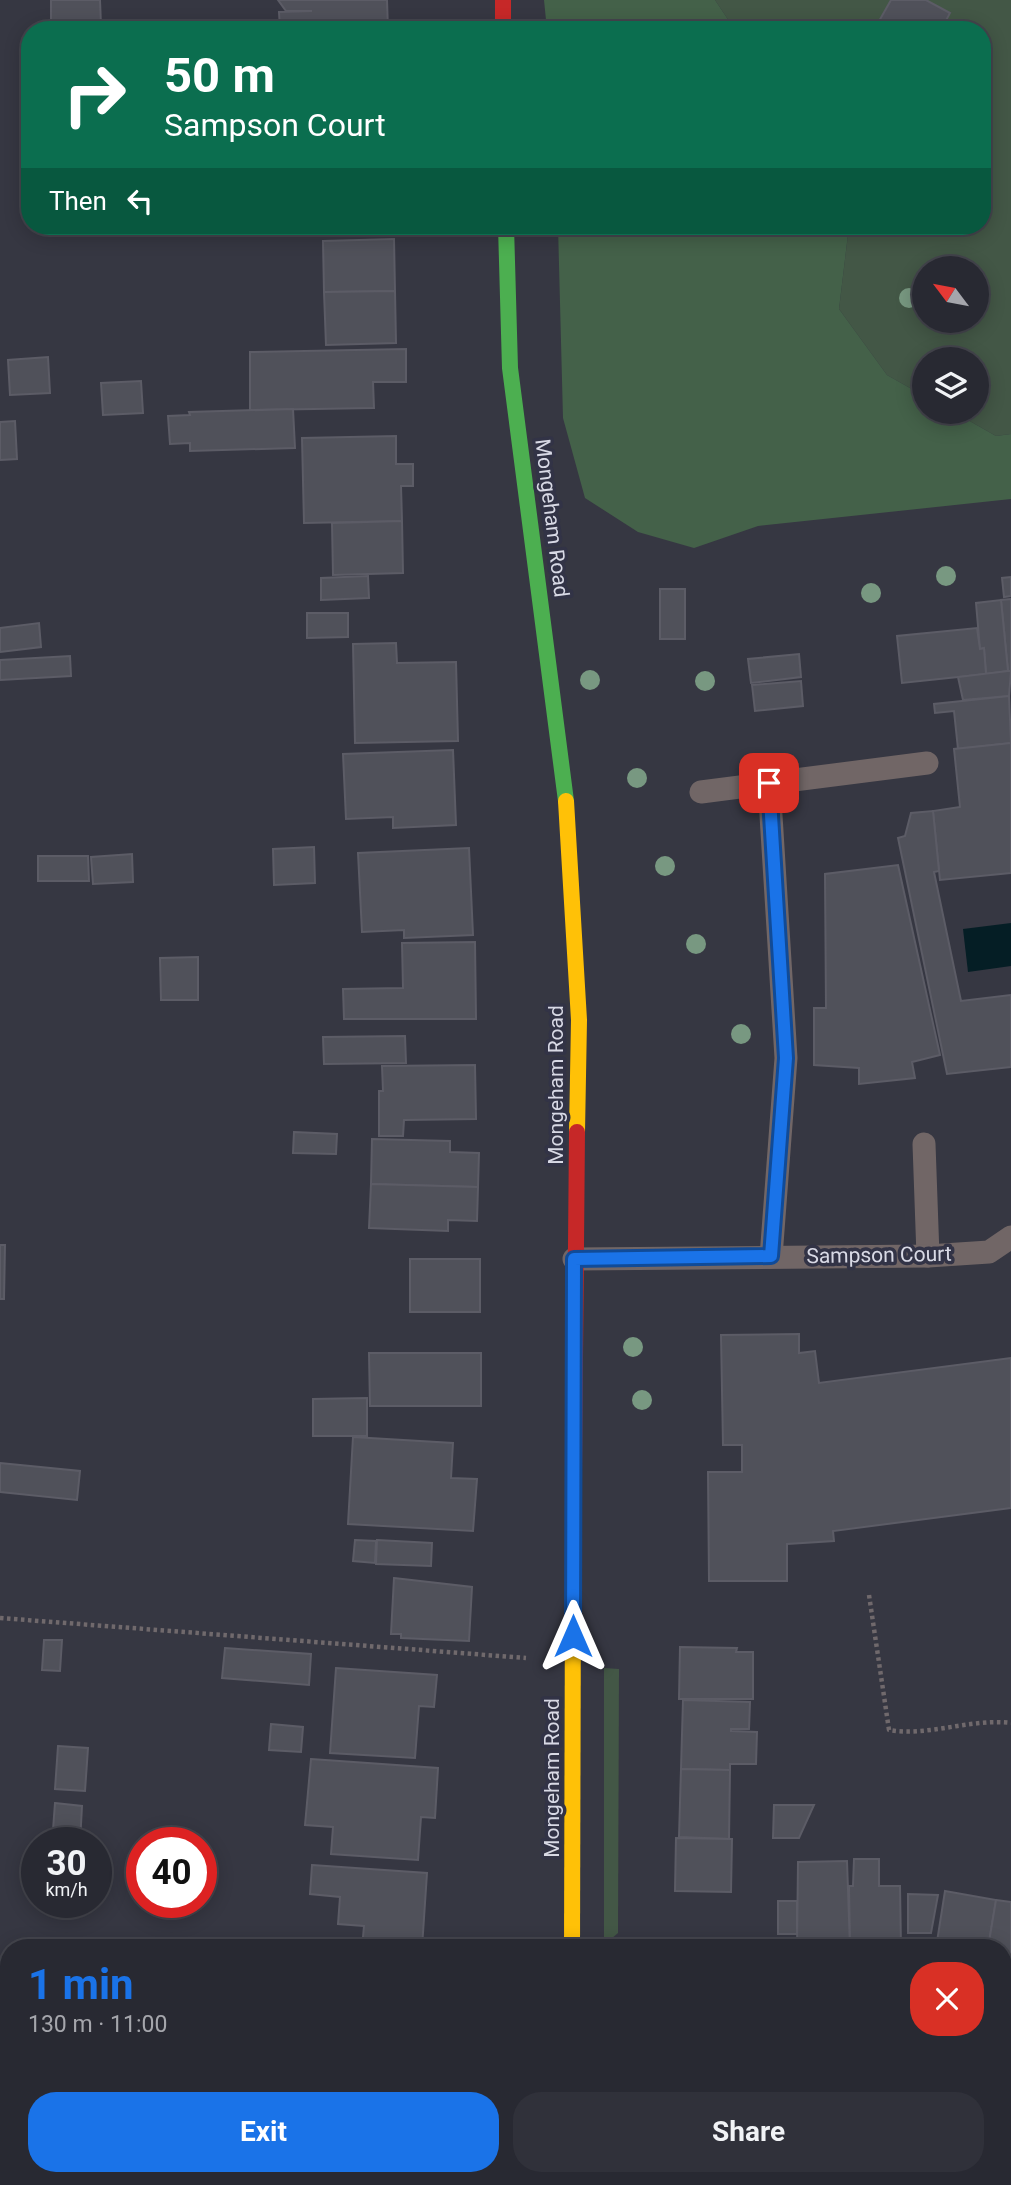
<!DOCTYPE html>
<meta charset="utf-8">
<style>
body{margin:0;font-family:Roboto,sans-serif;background:#30313a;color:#f1f3f6;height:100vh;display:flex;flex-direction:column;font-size:26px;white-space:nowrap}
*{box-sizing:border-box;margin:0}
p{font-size:23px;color:#a5a6ac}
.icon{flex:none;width:38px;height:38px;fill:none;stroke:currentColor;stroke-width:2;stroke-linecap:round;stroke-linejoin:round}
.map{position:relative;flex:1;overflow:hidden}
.side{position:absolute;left:0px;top:1939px;width:1012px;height:247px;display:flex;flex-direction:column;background:#282932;border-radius:28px 28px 0 0;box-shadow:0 4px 18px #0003,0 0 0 2px #44454d}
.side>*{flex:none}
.guide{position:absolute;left:21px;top:21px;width:970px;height:214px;border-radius:28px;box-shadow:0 4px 18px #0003,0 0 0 2px #44454d;background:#0b6e4f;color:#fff;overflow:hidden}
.needle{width:46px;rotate:302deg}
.tools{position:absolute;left:912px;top:256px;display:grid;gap:14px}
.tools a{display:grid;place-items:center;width:77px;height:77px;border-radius:50%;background:#282932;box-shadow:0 4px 18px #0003,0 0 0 2px #44454d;font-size:35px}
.speed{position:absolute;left:21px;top:1827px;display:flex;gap:14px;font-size:35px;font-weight:700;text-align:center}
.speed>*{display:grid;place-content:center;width:91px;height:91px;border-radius:50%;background:#282932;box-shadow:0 4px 18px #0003,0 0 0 2px #44454d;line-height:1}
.speed small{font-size:18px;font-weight:400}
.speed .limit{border:10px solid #d22;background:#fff;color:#111}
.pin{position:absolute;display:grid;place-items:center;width:60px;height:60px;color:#fff;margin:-30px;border-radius:14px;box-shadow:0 4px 10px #0006}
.me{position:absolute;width:77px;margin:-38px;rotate:0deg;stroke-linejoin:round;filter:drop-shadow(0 0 5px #0008)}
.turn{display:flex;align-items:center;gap:24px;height:147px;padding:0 28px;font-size:32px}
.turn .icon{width:91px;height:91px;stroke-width:2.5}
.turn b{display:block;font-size:49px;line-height:60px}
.then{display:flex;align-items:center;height:66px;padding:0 28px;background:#0003;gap:14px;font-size:26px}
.round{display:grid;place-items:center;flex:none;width:74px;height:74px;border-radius:28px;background:#30313a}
.overview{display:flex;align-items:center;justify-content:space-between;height:119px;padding:0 28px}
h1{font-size:42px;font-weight:700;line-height:52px;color:#1a73e8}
.primary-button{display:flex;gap:14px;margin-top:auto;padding:14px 28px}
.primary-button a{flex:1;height:80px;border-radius:28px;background:#1a73e8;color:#fff;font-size:28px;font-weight:700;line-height:80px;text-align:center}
.primary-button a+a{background:#30313a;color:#f1f3f6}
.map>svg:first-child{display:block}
</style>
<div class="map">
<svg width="1011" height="2185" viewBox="0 0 1011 2185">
<rect width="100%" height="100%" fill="#363742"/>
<g fill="#435746" fill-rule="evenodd">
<path d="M715,0H1011V434L996,436L952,411H976V359H924V396L887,375L839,309L849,226H982V30H735ZM924,268H976V320H924Z"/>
<polygon points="604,1668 619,1669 618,1933 611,1939 604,1940"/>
</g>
<g fill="#446149">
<polygon points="544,0 715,0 735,30 547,30"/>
<polygon points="558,226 849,226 839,309 887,375 924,396 924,411 952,411 996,436 1011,434 1011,499 758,526 694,548 638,532 585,498 563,418"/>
</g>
<polygon fill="#051e25" points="1011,923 1011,966 968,972 963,929"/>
<g fill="#50515a" stroke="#5c5c66" stroke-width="2">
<polygon points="51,0 100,0 101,25 51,26"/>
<polygon points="278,0 387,0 388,30 280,30 279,12 312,11 286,11"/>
<polygon points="891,0 926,0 950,13 941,30 874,30"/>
<polygon points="394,239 395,291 324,292 323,241"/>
<polygon points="395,291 396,343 326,345 324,292"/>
<polygon points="406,349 406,382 373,382 374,408 250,410 250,352"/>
<polygon points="48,357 50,393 10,395 8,360"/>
<polygon points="141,381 143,413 103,415 101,383"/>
<polygon points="293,409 295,448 190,451 190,443 170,444 168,416 190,415 189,412"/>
<polygon points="15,421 17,459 0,460 0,422"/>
<polygon points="396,436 396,464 413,464 413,486 401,486 402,521 304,523 302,438"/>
<polygon points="402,521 403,573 333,575 332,523"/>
<polygon points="368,576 369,598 321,600 321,578"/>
<polygon points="1011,577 1011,596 1004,597 1002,578"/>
<rect x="660" y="589" width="25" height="50"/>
<polygon points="1011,599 1011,671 1008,671 1001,600"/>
<polygon points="1001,600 1008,671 986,674 984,648 980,649 976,603"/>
<polygon points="307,613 348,613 348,637 307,638"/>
<polygon points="39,623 41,647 0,652 0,628"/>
<polygon points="977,628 980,649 984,648 986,674 902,683 897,636"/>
<polygon points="396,643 397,663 456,662 458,741 355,743 353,644"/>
<polygon points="799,654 801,677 751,683 748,659"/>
<polygon points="70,656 71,676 0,680 0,660"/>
<polygon points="1008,671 1011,671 1009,696 963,700 958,677"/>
<polygon points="801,681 803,706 755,711 752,685"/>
<polygon points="1009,696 1011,743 958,749 954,711 935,713 934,704"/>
<polygon points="1011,743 1011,873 940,880 933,811 960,807 954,749"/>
<polygon points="453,750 456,825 393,828 393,817 346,819 343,754"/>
<polygon points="933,811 939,871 934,872 961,1001 1011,995 1011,1067 947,1074 898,838 905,836 911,813"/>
<polygon points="314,847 315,883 274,885 273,849"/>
<polygon points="469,848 473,935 404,938 404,930 362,932 358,853"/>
<polygon points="132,854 133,882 93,884 91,857"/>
<polygon points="38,856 88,856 89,881 38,881"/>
<polygon points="898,865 940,1055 912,1062 915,1078 859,1084 859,1068 814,1065 814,1008 826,1008 825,874"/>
<polygon points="475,942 476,1019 344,1019 343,989 403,988 402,943"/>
<polygon points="198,957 198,1000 161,1000 160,958"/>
<polygon points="405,1036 406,1063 324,1064 323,1037"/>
<polygon points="475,1065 476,1119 404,1120 403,1136 379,1136 379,1091 383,1091 382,1066"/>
<polygon points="294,1132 337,1134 336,1154 293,1153"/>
<polygon points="372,1139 450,1141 450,1152 479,1153 478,1187 371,1184"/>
<polygon points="371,1184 478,1187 477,1221 448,1220 448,1231 369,1228"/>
<polygon points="0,1245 5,1245 4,1299 0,1299"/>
<rect x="410" y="1259" width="70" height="53"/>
<polygon points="799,1334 799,1353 815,1351 819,1383 1011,1358 1011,1508 833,1531 834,1541 787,1544 787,1581 709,1581 708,1472 742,1472 742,1445 723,1445 721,1335"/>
<polygon points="369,1353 481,1353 481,1406 370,1406"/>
<polygon points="367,1398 367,1436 313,1436 313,1399"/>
<polygon points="353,1437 453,1443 451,1478 477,1479 473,1531 348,1524"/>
<polygon points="0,1463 80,1471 77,1500 0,1492"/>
<polygon points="355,1540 376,1541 375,1563 353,1561"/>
<polygon points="377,1540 432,1543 431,1566 376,1564"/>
<polygon points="394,1578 472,1587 469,1641 401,1638 401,1634 391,1634"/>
<polygon points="44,1640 62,1640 60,1671 42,1670"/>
<polygon points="680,1647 737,1648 736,1652 753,1652 753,1699 679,1699"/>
<polygon points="225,1648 311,1654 309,1685 222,1678"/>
<polygon points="336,1668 437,1675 434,1707 419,1706 415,1758 330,1753"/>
<polygon points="683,1700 750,1702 749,1729 731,1729 731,1731 757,1732 756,1764 730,1764 730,1770 681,1769"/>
<polygon points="271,1724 303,1727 301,1752 269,1750"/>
<polygon points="58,1746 88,1748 85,1791 55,1789"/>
<polygon points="311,1759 438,1768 435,1818 421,1817 418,1860 331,1854 333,1827 305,1825"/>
<polygon points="681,1769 730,1770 729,1839 679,1837"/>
<polygon points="55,1803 82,1806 80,1843 52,1843"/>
<polygon points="774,1805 814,1805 799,1838 773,1838"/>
<polygon points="676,1838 732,1839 731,1892 675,1891"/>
<polygon points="854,1859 879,1859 879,1886 900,1886 901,1948 850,1948 849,1886 853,1886"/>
<polygon points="847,1861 850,1948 797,1948 798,1862"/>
<polygon points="312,1865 427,1873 422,1948 362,1948 364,1926 338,1924 340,1897 310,1894"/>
<polygon points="945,1891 996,1900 988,1948 936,1948"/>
<polygon points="908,1894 938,1895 931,1933 908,1933"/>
<polygon points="996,1900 1011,1902 1011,1966 1003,1965 1003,1948 988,1948"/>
<rect x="778" y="1901" width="19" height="33"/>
<polygon points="1003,2131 1011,2133 1011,2185 984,2181 985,2177 1003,2177"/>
<polygon points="346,2177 404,2177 404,2185 345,2185"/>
<polygon points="941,2177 985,2177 982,2185 940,2185"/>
</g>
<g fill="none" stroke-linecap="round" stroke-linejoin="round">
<g stroke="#70696c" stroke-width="4.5" stroke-dasharray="3.5 3.5" stroke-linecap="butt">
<path d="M869,1595L889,1730C927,1737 971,1718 1011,1723"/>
<polyline points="0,1618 526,1658"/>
</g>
<g stroke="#716666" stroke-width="23">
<polyline points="769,783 786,1058 771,1257"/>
<polyline points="701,792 927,763"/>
<polyline points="924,1144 928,1256"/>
<polyline points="574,1259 928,1256 989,1252 1011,1237"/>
</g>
<polyline stroke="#716666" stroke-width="38" points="1003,2043 1011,2045"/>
<polyline stroke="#4caf50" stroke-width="16" points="506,226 510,368 566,801"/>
<g stroke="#ffc107" stroke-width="16">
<polyline points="566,801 579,1020 577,1132"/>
<polyline points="572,1948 573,1585"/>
<polyline points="572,2177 572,2185"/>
</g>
<g stroke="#c62828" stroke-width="16">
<polyline points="503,0 503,30"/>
<polyline points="573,1585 577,1132"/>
</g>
</g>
<g fill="#789881">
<circle cx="909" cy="298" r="10"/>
<circle cx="946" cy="576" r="10"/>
<circle cx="871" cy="593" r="10"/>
<circle cx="590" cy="680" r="10"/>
<circle cx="705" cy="681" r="10"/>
<circle cx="637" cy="778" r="10"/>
<circle cx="665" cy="866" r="10"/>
<circle cx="696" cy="944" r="10"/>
<circle cx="741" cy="1034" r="10"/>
<circle cx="633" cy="1347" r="10"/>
<circle cx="642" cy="1400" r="10"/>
</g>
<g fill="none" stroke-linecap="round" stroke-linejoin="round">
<defs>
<polyline id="route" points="573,1636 574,1259 771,1256 786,1058 769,783"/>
</defs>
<use href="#route" stroke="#114b97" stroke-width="18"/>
<use href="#route" stroke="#1a73e8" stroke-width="12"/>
</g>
<g text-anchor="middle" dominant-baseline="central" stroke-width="7" stroke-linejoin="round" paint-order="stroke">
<g font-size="21" fill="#d8d9e5" stroke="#323346">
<text transform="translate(552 518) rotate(83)">Mongeham Road</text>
<text transform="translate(556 1085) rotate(-90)">Mongeham Road</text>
<text transform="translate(879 1255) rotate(-1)">Sampson Court</text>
<text transform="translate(552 1778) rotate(-90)">Mongeham Road</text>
</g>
</g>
</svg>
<div class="tools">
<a><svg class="needle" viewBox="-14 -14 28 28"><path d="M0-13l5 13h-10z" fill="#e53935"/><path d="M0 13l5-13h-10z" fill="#a5a6ac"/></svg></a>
<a><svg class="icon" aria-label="layers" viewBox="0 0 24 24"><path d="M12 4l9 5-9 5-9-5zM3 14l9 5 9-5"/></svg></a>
</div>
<div class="speed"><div>30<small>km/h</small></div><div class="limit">40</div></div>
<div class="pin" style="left:769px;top:783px;background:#d93025"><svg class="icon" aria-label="arrive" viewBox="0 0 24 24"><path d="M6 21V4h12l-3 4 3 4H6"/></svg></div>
<svg class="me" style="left:573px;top:1636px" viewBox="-20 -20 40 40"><path d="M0-17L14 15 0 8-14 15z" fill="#1a73e8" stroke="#fff" stroke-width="4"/></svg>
<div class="guide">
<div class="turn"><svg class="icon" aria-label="right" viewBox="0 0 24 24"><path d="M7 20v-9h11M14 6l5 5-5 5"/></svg><div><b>50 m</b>Sampson Court</div></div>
<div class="then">Then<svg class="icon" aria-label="left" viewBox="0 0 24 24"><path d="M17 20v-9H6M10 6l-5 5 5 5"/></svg></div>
</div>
<section class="side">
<div class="overview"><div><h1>1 min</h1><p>130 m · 11:00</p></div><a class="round" style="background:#d93025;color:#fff"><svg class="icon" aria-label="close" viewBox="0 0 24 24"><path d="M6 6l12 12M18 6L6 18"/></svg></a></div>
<div class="primary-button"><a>Exit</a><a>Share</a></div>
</section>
</div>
